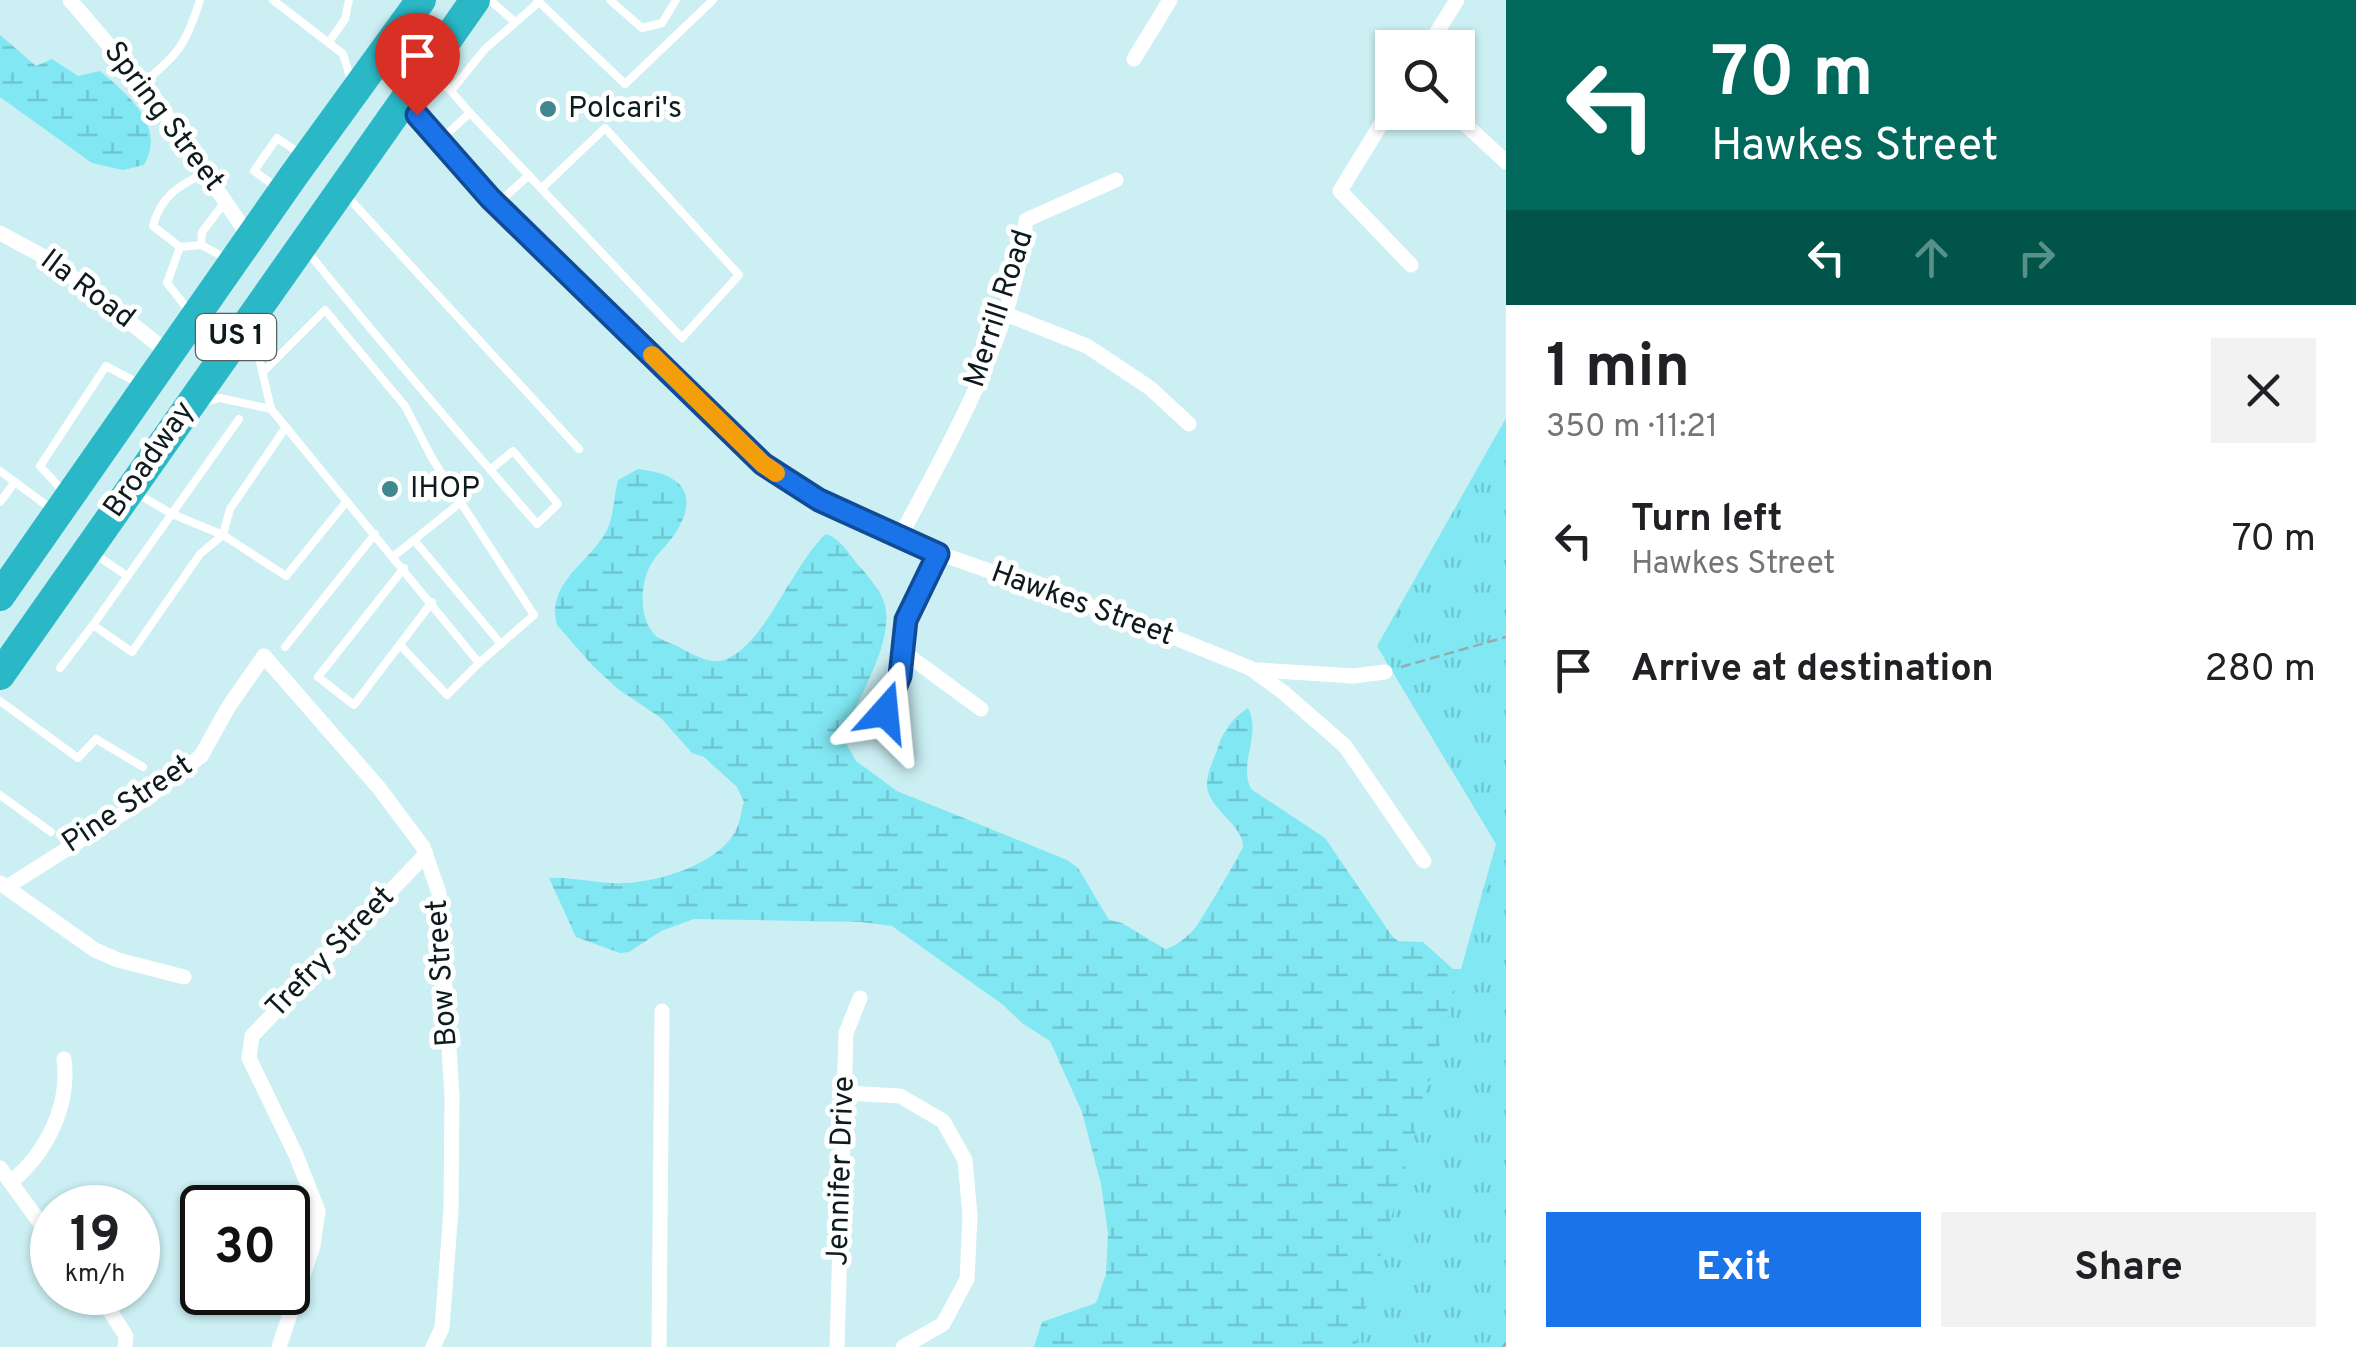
<!DOCTYPE html>
<meta charset="utf-8">
<style>
body{margin:0;font-family:Overpass,sans-serif;background:#f2f2f2;color:#202124;height:100vh;display:flex;flex-direction:column;font-size:38px;white-space:nowrap}
*{box-sizing:border-box;margin:0}
p{font-size:32px;color:#757577}
.icon{flex:none;width:55px;height:55px;fill:none;stroke:currentColor;stroke-width:2;stroke-linecap:round;stroke-linejoin:round}
.map{position:relative;flex:1;overflow:hidden}
.details{display:flex;flex-direction:column;background:#fff;width:850px}
.details>*{flex:none}
.top-card{background:#00695c;color:#fff;overflow:hidden}
.fabs{position:absolute;left:1375px;top:30px;display:grid;gap:20px}
.fabs a{display:grid;place-items:center;width:100px;height:100px;border-radius:0px;background:#fff;box-shadow:0 2px 8px #0004;font-size:50px}
.speed{position:absolute;left:30px;top:1185px;display:flex;gap:20px;font-size:50px;font-weight:700;text-align:center}
.speed>*{display:grid;place-content:center;width:130px;height:130px;border-radius:50%;background:#fff;box-shadow:0 2px 8px #0004;line-height:1}
.speed small{font-size:25px;font-weight:400}
.speed .limit{border:5px solid #111;border-radius:15px;background:#fff;color:#111}
.pin{position:absolute;display:grid;place-items:center;width:85px;height:85px;color:#fff;margin:-102px -42px;border-radius:50% 50% 50% 0;rotate:-45deg;box-shadow:0 0 10px #0007}
.pin .icon{rotate:45deg}
.me{position:absolute;width:110px;margin:-55px;rotate:18deg;stroke-linejoin:round;filter:drop-shadow(0 0 8px #0008)}
.turn{display:flex;align-items:center;gap:35px;height:210px;padding:0 40px;font-size:45px}
.turn .icon{width:130px;height:130px;stroke-width:2.5}
.turn b{display:block;font-size:70px;line-height:85px}
.lanes{display:flex;align-items:center;height:95px;padding:0 40px;background:#0003;justify-content:center;gap:50px;direction:ltr}
.lanes .off{opacity:.35}
.round{display:grid;place-items:center;flex:none;width:105px;height:105px;border-radius:0px;background:#f2f2f2}
.headline{display:flex;align-items:center;justify-content:space-between;height:170px;padding:0 40px}
h1{font-size:60px;font-weight:700;line-height:75px}
.cta{display:flex;gap:20px;margin-top:auto;padding:20px 40px}
.cta a{flex:1;height:115px;border-radius:0px;background:#1a73e8;color:#fff;font-size:40px;font-weight:700;line-height:115px;text-align:center}
.cta a+a{background:#f2f2f2;color:#202124}
ul{padding:0;list-style:none}
li{display:flex;align-items:center;gap:30px;height:130px;padding:0 40px}
li div{flex:1}
li b{display:block;font-size:38px}
li em{font-style:normal}
main{display:flex;flex:1;min-height:0}
.map>svg:first-child{display:block}
</style>
<main>
<div class="map">
<svg width="1506" height="1347" viewBox="0 0 1506 1347">
<defs>
<pattern id="wetland-marsh" width="20" height="14" patternUnits="userSpaceOnUse" patternTransform="scale(2.5)"><rect width="20" height="14" fill="#81e7f3"/><path d="M1 5h8M5 5V1M11 12h8M15 12V8" fill="none" stroke="#6ec6d0"/></pattern>
<pattern id="park-tufts" width="24" height="20" patternUnits="userSpaceOnUse" patternTransform="scale(2.5)"><rect width="24" height="20" fill="#81e7f3"/><path d="M3 7l-1-3M5 7V3M7 7l1-3M15 17l-1-3M17 17v-4M19 17l1-3" fill="none" stroke="#6ec6d0"/></pattern>
</defs>
<rect width="100%" height="100%" fill="#cbeff3"/>
<g fill="url(#wetland-marsh)">
<path d="M0,35L36,66L52,59L78,76L100,71C127,94 167,126 144,165L123,170L92,163L0,97Z"/>
<path d="M638,469C674,473 700,488 679,527C672,541 659,551 651,564C640,583 638,619 656,636C661,640 670,643 677,646C688,652 706,663 720,661C762,653 792,564 826,534C841,539 849,554 859,566C869,577 881,591 885,605C894,646 855,700 843,738L856,761L897,791L1067,860L1078,868L1109,920L1122,923L1165,949C1176,947 1188,936 1196,927C1202,919 1242,852 1243,846C1243,825 1210,810 1207,787C1206,774 1213,762 1217,750C1222,733 1233,717 1248,708C1262,735 1238,763 1251,789L1325,838L1392,936L1398,941L1423,942L1453,969H1468L1416,1347H1034L1042,1322L1096,1303L1106,1274L1108,1233L1101,1184L1082,1112L1050,1041L1022,1023L1002,1004L892,926L861,922L694,919L661,931L629,952L620,953L576,937L549,878C569,877 590,882 611,883C647,886 716,867 735,832C740,824 741,811 744,802L737,787L704,757L692,753L661,718L618,689L593,666L557,625C545,582 592,562 608,528C614,513 614,496 618,480Z"/>
</g>
<polygon fill="url(#park-tufts)" points="1506,418 1506,1347 1355,1347 1496,844 1377,646"/>
<g fill="none" stroke-linecap="round" stroke-linejoin="round">
<g stroke="#90adb0" stroke-width="2.5" stroke-dasharray="10 5" stroke-linecap="butt">
<polyline points="1401,667 1506,637"/>
<polyline points="1503,1347 1506,1343"/>
</g>
<g stroke="#fff" stroke-width="8">
<polyline points="273,0 343,54 351,80"/>
<polyline points="490,0 515,22"/>
<polyline points="537,0 625,84 713,0"/>
<polyline points="610,0 642,28 662,23 676,0"/>
<polyline points="329,42 345,19 349,0"/>
<polyline points="431,74 451,91 470,113 682,338 739,275 605,128 542,188"/>
<path d="M143,83C179,54 186,44 200,0"/>
<polyline points="451,91 485,49 539,2"/>
<polyline points="440,140 470,113"/>
<path d="M206,172C179,186 161,195 153,226L180,247L201,245L228,259"/>
<polyline points="275,186 254,171 277,138 302,155"/>
<polyline points="345,194 579,449"/>
<polyline points="497,204 529,175"/>
<polyline points="201,245 202,232 225,202"/>
<polyline points="180,247 167,283 190,312"/>
<path d="M307,251C382,344 459,434 537,524L558,504L513,451L490,470"/>
<polyline points="255,328 257,349 271,409 479,663 534,615 433,460 405,406 325,310 264,371"/>
<polyline points="202,403 220,398 271,409"/>
<polyline points="0,471 50,508"/>
<polyline points="64,492 40,466 106,366 138,383"/>
<polyline points="138,494 172,514 223,535 286,576 347,501"/>
<polyline points="0,502 15,482"/>
<polyline points="414,540 501,644"/>
<polyline points="95,554 127,576"/>
<polyline points="394,556 461,502"/>
<polyline points="404,568 318,677 354,705 432,602"/>
<polyline points="93,625 239,419"/>
<polyline points="400,645 447,695 479,663"/>
<polyline points="285,647 375,534"/>
<polyline points="60,668 93,625 132,652 200,554 223,535 230,509 286,427"/>
<polyline points="0,701 78,758 96,739 143,767"/>
<polyline points="0,795 51,832"/>
</g>
<g stroke="#fff" stroke-width="15">
<polyline points="70,0 156,100 250,238"/>
<polyline points="1427,48 1457,0"/>
<polyline points="1134,59 1170,0"/>
<polyline points="403,99 491,198 763,464 819,501 938,553 1138,623 1250,668 1283,692 1345,746 1424,861"/>
<polyline points="1392,106 1340,191 1411,265"/>
<polyline points="1452,112 1506,162"/>
<polyline points="0,233 52,261 170,354"/>
<polyline points="1003,313 1087,346 1150,388 1189,424"/>
<path d="M900,537C952,438 1014,333 1026,220L1116,180"/>
<polyline points="902,651 981,709"/>
<polyline points="1259,670 1353,676 1385,672"/>
<polyline points="885,712 899,676 905,619 938,553"/>
<polyline points="0,883 95,950 118,960 184,977"/>
<polyline points="7,887 147,798 201,756 229,706 264,656 379,788 423,847 439,893 452,1096 451,1210 442,1328 433,1347"/>
<polyline points="845,1093 900,1096 943,1121 965,1160 970,1216 967,1279 943,1324 903,1347"/>
<polyline points="0,1168 52,1239"/>
<path d="M11,1182C47,1152 70,1106 64,1059"/>
<polyline points="98,1292 126,1336 125,1347"/>
<polyline points="279,1347 313,1246 318,1211 296,1155 249,1058 252,1036 426,854"/>
<polyline points="659,1347 662,1011"/>
<polyline points="837,1347 846,1033 860,998"/>
</g>
<g stroke="#2bb8c6" stroke-width="30">
<polyline points="0,596 294,175 421,0"/>
<polyline points="0,675 475,0"/>
</g>
</g>
<g fill="none" stroke-linecap="round" stroke-linejoin="round">
<defs>
<polyline id="route" points="417,115 490,198 763,464 819,500 938,554 906,620 900,676 885,712"/>
</defs>
<use href="#route" stroke="#114b97" stroke-width="25"/>
<use href="#route" stroke="#1a73e8" stroke-width="18"/>
<polyline stroke="#f59e0b" stroke-width="18" points="652,355 763,464 776,473"/>
</g>
<g fill="#40878f" stroke="#fff" stroke-width="4">
<circle cx="548" cy="109" r="10"/>
<circle cx="390" cy="489" r="10"/>
</g>
<g text-anchor="middle" dominant-baseline="central" stroke-width="10" stroke-linejoin="round" paint-order="stroke">
<rect fill="#fff" stroke="#565f60" stroke-width="2.5" x="196" y="314" width="80" height="46" rx="8"/>
<g font-size="28" font-weight="bold" fill="#0d1b1c">
<text x="236" y="337">US 1</text>
</g>
<g font-size="30" fill="#0d1b1c" stroke="#fff" text-anchor="start">
<text x="568" y="109">Polcari's</text>
<text x="410" y="489">IHOP</text>
</g>
<g font-size="30" fill="#0d1b1c" stroke="#fff">
<text transform="translate(163 117) rotate(53)">Spring Street</text>
<text transform="translate(87 290) rotate(37)">Ila Road</text>
<text transform="translate(1000 309) rotate(-72)">Merrill Road</text>
<text transform="translate(150 460) rotate(-55)">Broadway</text>
<text transform="translate(1082 605) rotate(20)">Hawkes Street</text>
<text transform="translate(128 805) rotate(-34)">Pine Street</text>
<text transform="translate(331 953) rotate(-46)">Trefry Street</text>
<text transform="translate(443 973) rotate(-94)">Bow Street</text>
<text transform="translate(842 1171) rotate(-88)">Jennifer Drive</text>
</g>
</g>
</svg>
<div class="fabs">
<a><svg class="icon" aria-label="search" viewBox="0 0 24 24"><circle cx="10" cy="10" r="6"/><path d="M15 15l6 6"/></svg></a>
</div>
<div class="speed"><div>19<small>km/h</small></div><div class="limit">30</div></div>
<div class="pin" style="left:417px;top:115px;background:#d93025"><svg class="icon" aria-label="arrive" viewBox="0 0 24 24"><path d="M6 21V4h12l-3 4 3 4H6"/></svg></div>
<svg class="me" style="left:885px;top:712px" viewBox="-20 -20 40 40"><path d="M0-17L14 15 0 8-14 15z" fill="#1a73e8" stroke="#fff" stroke-width="4"/></svg>
</div>
<section class="details">
<div class="top-card">
<div class="turn"><svg class="icon" aria-label="left" viewBox="0 0 24 24"><path d="M17 20v-9H6M10 6l-5 5 5 5"/></svg><div><b>70 m</b>Hawkes Street</div></div>
<div class="lanes"><svg class="icon" aria-label="left" viewBox="0 0 24 24"><path d="M17 20v-9H6M10 6l-5 5 5 5"/></svg><svg class="icon off" aria-label="ahead" viewBox="0 0 24 24"><path d="M12 20V5M6 11l6-6 6 6"/></svg><svg class="icon off" aria-label="right" viewBox="0 0 24 24"><path d="M7 20v-9h11M14 6l5 5-5 5"/></svg></div>
</div>
<div class="headline"><div><h1>1 min</h1><p>350 m · 11:21</p></div><a class="round"><svg class="icon" aria-label="close" viewBox="0 0 24 24"><path d="M6 6l12 12M18 6L6 18"/></svg></a></div>
<ul>
<li><svg class="icon" aria-label="left" viewBox="0 0 24 24"><path d="M17 20v-9H6M10 6l-5 5 5 5"/></svg><div><b>Turn left</b><p>Hawkes Street</p></div><em>70 m</em></li>
<li><svg class="icon" aria-label="arrive" viewBox="0 0 24 24"><path d="M6 21V4h12l-3 4 3 4H6"/></svg><div><b>Arrive at destination</b></div><em>280 m</em></li>
</ul>
<div class="cta"><a>Exit</a><a>Share</a></div>
</section>
</main>
